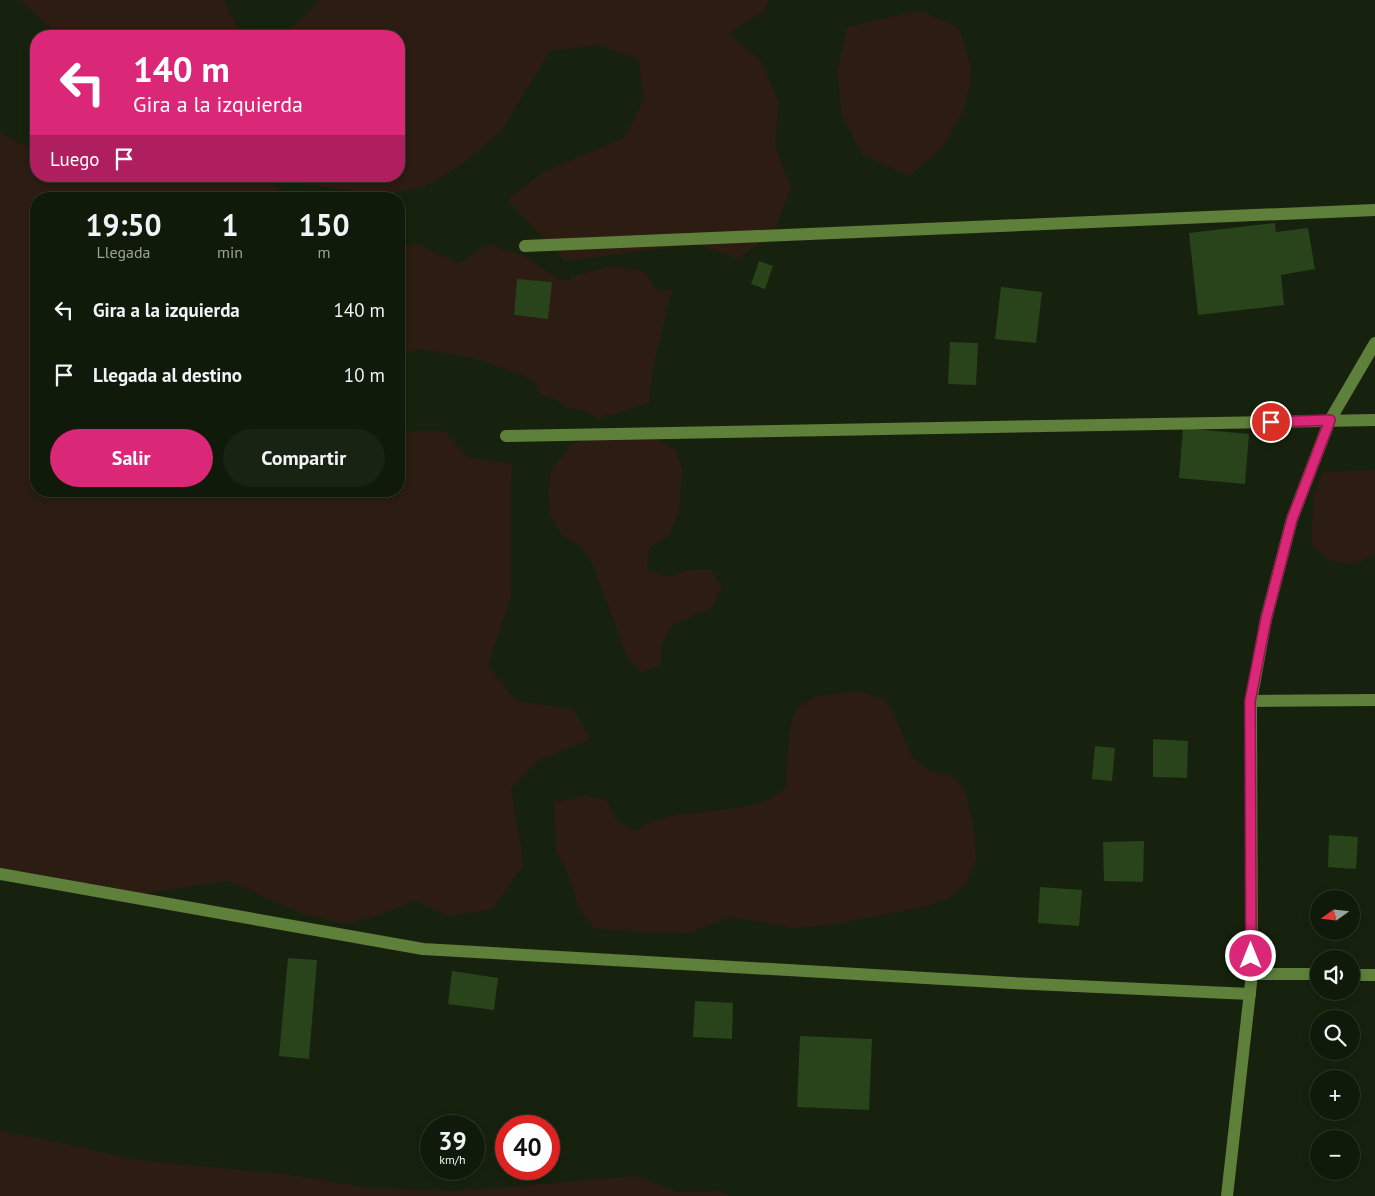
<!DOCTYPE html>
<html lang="es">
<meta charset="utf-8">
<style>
body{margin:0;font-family:"PT Sans",sans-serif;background:#192313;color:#f1f3f6;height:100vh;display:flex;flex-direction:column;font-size:19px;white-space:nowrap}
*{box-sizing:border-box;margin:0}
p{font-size:16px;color:#9ca19c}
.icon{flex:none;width:28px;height:28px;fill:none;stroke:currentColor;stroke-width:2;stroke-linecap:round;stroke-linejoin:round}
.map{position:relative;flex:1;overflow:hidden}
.drawer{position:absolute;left:30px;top:192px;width:375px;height:305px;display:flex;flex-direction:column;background:#101a0a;border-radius:20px;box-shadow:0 2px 8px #0003,0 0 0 1px #30382b}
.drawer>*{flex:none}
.guide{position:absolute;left:30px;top:30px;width:375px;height:152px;border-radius:20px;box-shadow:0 2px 8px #0003,0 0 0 1px #30382b;background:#db2777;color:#fff;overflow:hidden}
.needle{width:32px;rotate:255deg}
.tools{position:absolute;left:1310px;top:890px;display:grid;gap:10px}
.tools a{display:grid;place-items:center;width:50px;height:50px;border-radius:50%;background:#101a0a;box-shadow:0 2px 8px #0003,0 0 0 1px #30382b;font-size:25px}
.speed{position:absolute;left:420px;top:1115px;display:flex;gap:10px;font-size:25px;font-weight:700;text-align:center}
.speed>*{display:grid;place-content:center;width:65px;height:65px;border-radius:50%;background:#101a0a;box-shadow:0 2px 8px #0003,0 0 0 1px #30382b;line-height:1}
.speed small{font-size:12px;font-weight:400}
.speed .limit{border:8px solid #d22;background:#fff;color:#111}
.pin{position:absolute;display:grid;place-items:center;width:42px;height:42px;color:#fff;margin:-21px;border:2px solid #fff;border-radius:50%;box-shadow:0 1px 5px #0007}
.me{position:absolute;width:55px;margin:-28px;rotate:0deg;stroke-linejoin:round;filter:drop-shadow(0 0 4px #0008)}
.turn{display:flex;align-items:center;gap:18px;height:105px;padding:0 20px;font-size:22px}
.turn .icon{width:65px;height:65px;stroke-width:2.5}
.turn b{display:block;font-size:35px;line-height:42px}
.then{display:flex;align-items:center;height:48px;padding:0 20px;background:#0003;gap:10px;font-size:19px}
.eta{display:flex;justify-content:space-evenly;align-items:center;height:85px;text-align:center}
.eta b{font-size:30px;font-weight:700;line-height:35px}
.primary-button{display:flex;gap:10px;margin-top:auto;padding:10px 20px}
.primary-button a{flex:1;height:58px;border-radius:30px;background:#db2777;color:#fff;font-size:20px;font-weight:700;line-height:58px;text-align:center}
.primary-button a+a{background:#192313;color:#f1f3f6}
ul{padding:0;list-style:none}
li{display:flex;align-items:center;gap:15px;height:65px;padding:0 20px}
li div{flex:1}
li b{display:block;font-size:19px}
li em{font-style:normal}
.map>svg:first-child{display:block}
</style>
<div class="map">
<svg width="1375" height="1196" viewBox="0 0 1375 1196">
<rect width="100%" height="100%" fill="#16220e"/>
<g fill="#2c1c11">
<polygon points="20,0 224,0 241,35 286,33 318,3 317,0 769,0 765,11 728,33 761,61 779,103 775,146 791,188 774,232 738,259 696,244 565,261 507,200 543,172 624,138 644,99 638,59 597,45 550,51 501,131 464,163 424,187 378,195 266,178 290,199 36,199 36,491 399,491 399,431 444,431 467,457 513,464 511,482 511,597 488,666 516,701 573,709 591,739 538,761 511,788 524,864 492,909 449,916 415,901 372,918 343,924 300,913 229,881 122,897 0,873 0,132 17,143 36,148 36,176 399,176 399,36 59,36"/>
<polygon points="919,10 959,28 972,71 964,110 943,147 909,176 863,155 842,117 837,72 847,27"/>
<polygon points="417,244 459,263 489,244 524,256 559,279 569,280 573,276 610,266 644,271 658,292 672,289 654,363 649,403 611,415 606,414 600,420 583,410 567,408 558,401 541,395 533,381 524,376 480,360 423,349 399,355 399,246"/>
<polygon points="613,431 657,440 677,450 682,471 679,512 669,535 649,548 647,569 668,577 689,570 711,569 722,588 712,607 673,625 662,643 661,665 640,672 626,654 594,567 581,546 562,535 550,515 548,493 551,470 572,444"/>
<polygon points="1374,470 1375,471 1375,556 1354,564 1330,561 1311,544 1314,494 1323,472"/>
<polygon points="858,691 883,698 895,716 912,757 930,771 951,775 965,790 975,836 976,860 966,883 949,899 927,906 839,924 794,928 730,917 689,933 620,931 595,928 580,911 566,869 556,850 554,802 585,796 606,800 616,820 634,831 653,821 676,815 743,807 766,801 786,788 789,734 795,710 814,697"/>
<polygon points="0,1130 138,1160 283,1174 370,1188 458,1191 636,1176 678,1192 720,1191 731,1196 0,1196"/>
</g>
<g fill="#29431b">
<polygon points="1275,223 1276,232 1308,228 1315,269 1281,275 1284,305 1198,315 1189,233"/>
<polygon points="759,261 773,266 765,289 751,284"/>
<polygon points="517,279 552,282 548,319 514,315"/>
<polygon points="1001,287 1042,292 1036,343 995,339"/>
<polygon points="950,342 978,343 976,385 948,384"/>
<polygon points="1183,428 1249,434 1245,484 1179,478"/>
<polygon points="1153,739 1188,741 1187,778 1153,777"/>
<polygon points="1095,746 1115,748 1112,781 1092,779"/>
<polygon points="1329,835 1358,837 1356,869 1328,867"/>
<polygon points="1144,841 1143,882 1104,881 1103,842"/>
<polygon points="1040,887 1082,890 1079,926 1038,923"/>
<polygon points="288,958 317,960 309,1059 279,1056"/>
<polygon points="452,971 498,978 494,1010 448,1004"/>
<polygon points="695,1001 733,1003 732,1039 693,1037"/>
<polygon points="800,1036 872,1039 869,1110 797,1107"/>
</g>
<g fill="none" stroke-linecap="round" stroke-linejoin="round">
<g stroke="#5f803a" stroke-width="12">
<polyline points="525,246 1375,210"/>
<polyline points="506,436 1375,420"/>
<polyline points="1251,701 1375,700"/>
<polyline points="0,874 423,949 1012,983 1250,994"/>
<polyline points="1252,974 1319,974"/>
<polyline points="1351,975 1375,975"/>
<polyline points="1227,1196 1252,974 1251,701 1266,619 1292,519 1330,420 1375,343"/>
</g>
</g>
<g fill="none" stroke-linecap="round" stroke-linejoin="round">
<defs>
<polyline id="route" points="1251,956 1250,701 1266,619 1292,519 1330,420 1271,422"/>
</defs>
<use href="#route" stroke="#8e194d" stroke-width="12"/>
<use href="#route" stroke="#db2777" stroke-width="9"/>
</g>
</svg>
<div class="tools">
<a><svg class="needle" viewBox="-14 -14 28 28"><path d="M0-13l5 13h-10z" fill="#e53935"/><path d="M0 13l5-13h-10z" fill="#9ca19c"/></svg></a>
<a><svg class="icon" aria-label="sound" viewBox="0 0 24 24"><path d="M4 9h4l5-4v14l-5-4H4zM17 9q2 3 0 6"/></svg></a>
<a><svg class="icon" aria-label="search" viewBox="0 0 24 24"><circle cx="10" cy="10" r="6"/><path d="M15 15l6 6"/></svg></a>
<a>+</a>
<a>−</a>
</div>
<div class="speed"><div>39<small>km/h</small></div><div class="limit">40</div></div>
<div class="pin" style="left:1271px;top:422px;background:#d93025"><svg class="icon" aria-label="arrive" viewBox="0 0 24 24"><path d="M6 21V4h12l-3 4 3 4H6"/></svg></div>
<svg class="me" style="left:1251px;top:956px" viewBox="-20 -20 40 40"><circle r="17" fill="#db2777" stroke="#fff" stroke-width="3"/><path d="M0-11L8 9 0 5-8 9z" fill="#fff"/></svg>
<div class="guide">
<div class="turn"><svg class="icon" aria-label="left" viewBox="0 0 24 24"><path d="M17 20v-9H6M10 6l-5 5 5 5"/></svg><div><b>140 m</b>Gira a la izquierda</div></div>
<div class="then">Luego<svg class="icon" aria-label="arrive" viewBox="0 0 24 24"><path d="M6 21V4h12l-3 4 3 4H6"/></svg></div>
</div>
<section class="drawer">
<div class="eta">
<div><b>19:50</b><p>Llegada</p></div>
<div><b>1</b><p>min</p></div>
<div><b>150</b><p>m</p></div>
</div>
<ul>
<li><svg class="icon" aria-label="left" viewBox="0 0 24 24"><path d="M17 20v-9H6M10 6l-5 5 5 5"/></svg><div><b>Gira a la izquierda</b></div><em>140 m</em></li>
<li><svg class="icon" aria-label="arrive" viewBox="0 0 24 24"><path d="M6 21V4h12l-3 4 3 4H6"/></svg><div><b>Llegada al destino</b></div><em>10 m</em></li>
</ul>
<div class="primary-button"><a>Salir</a><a>Compartir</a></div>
</section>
</div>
